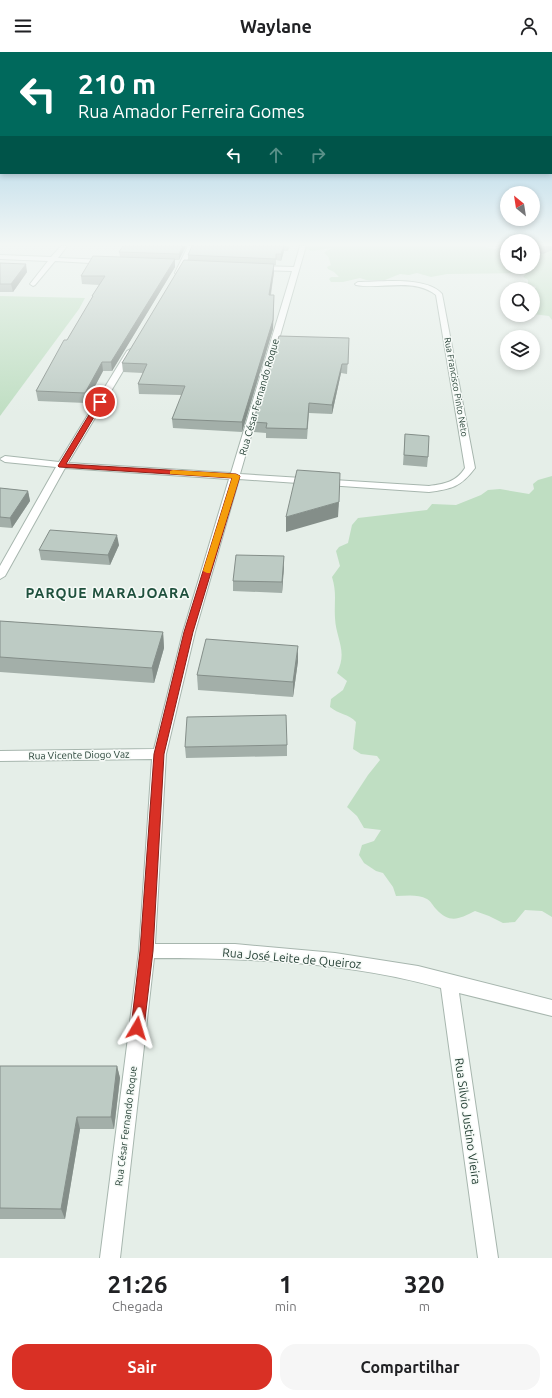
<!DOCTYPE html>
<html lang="pt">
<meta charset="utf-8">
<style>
body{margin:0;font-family:Ubuntu,sans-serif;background:#f6f6f6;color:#202124;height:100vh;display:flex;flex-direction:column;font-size:15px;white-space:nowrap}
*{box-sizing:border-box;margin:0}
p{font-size:13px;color:#757577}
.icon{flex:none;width:22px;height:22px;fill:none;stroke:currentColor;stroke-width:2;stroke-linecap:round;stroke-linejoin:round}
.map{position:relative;height:1206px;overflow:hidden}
.panel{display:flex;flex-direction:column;background:#fff;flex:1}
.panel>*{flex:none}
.guide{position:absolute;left:0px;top:0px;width:552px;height:122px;box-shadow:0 2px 6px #0003;background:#00695c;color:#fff;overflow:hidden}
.needle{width:26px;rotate:330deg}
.fabs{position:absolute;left:500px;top:134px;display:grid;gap:8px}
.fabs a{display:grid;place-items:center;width:40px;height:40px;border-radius:50%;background:#fff;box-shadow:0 2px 6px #0003;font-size:20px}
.pin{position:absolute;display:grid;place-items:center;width:34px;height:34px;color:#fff;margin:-17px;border:2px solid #fff;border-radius:50%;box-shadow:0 1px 4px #0007}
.me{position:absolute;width:44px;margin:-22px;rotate:7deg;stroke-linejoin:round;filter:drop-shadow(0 0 3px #0008)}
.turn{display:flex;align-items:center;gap:14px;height:84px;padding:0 12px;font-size:18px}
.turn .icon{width:52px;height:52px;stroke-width:2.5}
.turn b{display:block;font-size:28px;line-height:34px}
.lanes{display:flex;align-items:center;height:38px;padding:0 12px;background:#0003;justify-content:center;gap:20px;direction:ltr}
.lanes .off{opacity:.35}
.eta{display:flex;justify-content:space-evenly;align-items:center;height:68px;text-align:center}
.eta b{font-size:24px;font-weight:700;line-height:28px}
.action{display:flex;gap:8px;margin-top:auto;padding:8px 12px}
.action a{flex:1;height:46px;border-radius:16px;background:#d93025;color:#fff;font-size:16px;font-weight:700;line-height:46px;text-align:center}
.action a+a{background:#f6f6f6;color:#202124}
header{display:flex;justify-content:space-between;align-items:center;height:52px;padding:0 12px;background:#fff;font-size:18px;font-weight:700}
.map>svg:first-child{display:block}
</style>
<header><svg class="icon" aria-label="menu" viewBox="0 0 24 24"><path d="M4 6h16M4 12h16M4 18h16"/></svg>Waylane<svg class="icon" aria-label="person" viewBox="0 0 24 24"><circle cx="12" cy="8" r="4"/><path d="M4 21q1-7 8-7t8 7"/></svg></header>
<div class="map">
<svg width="552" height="1206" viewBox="0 0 552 1206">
<rect width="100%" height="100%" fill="#e5eee8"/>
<g fill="#bfdec2">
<polygon points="303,194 480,194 494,197 507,194 507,215 533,215 533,194 552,194 552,268 549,264 533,262 533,241 536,240 534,238 536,235 528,232 528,228 523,225 526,222 526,221 447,222 431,225 417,221 409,223 400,222 385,228 366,228 360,226 343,230 331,230 329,227 331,225 339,225 334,220 328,217 327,215 331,213 328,204 324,201 331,196 312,199 302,196"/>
<polygon points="0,244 85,246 79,257 0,364"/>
<path d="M552,424V865L542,859L525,858L515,870L503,871L489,864L475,859C459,867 450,872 436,857C433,854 431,849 427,847C418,842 406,844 396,844L393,835L383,821L376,819L364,811L359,803L362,793L374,789L381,778L364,776L357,764L347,755L368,723L380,708L377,704L361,702L353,697L356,670C349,662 338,662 330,655L331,647L343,638L347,629L337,621C348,599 336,587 335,566C334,550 337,541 332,525L340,514L336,499L339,495L348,491L352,473L358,466L427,458L432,452L456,453L481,443L488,438L500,437L529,442L534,437L533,432L538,428Z"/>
</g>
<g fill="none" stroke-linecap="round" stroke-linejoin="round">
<defs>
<g id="minor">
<polygon points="61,194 67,194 58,206 107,208 110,210 107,212 55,209 35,233 33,234 30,232 48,209 0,207 0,203 51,205"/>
<polygon points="188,194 194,194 181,221 176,222 175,221"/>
<path d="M300,194H306L240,422L429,434C445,432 456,430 465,416L436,243C414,225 380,238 356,233L355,232L358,230C380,230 427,224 442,242L475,416C461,435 451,437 429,440L239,427L195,580L166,702L155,892H235L335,901L418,914L552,948V964L459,941L498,1206H478L441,936C350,910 249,906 154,906L120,1206H100L139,899L152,707L0,709V699L154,697L183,580L229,427L65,416L5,524L0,527V514L56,415L5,410L0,407L5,404L59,410L127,299L131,297L135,299L68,411L231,421L292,219L259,218L256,216L259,214L294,215Z"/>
</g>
</defs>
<use href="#minor" stroke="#a7b6ae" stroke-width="2"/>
<use href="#minor" fill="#fff" fill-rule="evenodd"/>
</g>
<g fill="#a3afa9">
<polygon points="123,194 186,194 179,208 175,208 175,215 112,319 103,319 86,351 38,349 36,339 92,247 92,244 99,233 82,232 81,224 120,205 119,200"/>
<polygon points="192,194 290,194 288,199 284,199 281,209 276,208 276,213 274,213 274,220 271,243 274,243 273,277 242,380 173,376 172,367 182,343 139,342 138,332 143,321 123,320 122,311 188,208 188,203"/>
<polygon points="533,194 552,194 552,198 543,202 533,199"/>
<polygon points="0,211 27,220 13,240 0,240"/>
<polygon points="349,286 347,322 341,321 332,362 309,361 307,387 266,386 266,381 254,380 253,370"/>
<polygon points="405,382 428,405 427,415 403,413"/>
<polygon points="0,436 28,439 30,449 12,476 0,475"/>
<polygon points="119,493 110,513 41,508 39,498"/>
<polygon points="284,514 282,541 233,539 233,529"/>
<polygon points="0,569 163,580 164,596 154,631 0,620"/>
<polygon points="298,609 293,645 198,638 197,623"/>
<polygon points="287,693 287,704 186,706 185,695"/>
<polygon points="0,1014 117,1014 120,1026 114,1077 80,1077 65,1167 0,1167"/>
</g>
<g fill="#848e89">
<polygon points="183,194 186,194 179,208 179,202"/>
<polygon points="284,194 284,199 281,209 281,202"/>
<polygon points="546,194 552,194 552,198 543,202 544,195"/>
<polygon points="175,207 175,215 112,319 111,310"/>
<polygon points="26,212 27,220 13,240 11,232"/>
<polygon points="274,212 274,220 269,251 269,243"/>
<polygon points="274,243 273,277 242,380 242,370"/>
<polygon points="102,310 103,319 86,351 85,341"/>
<polygon points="342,312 341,321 332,362 332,353"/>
<polygon points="28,439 30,449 12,476 10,466"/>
<polygon points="339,450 338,465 286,480 286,465"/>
<polygon points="117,483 119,493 110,513 108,503"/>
<polygon points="284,504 284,514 282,541 282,530"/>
<polygon points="163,580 164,596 154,631 152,616"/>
<polygon points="298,594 298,609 293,645 293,630"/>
<polygon points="117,1014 120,1026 114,1077 111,1065"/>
<polygon points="77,1065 80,1077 65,1167 61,1157"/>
</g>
<g fill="#bdcbc4" stroke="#848e89">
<polygon points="123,194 183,194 179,202 119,200"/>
<polygon points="192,194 284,194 281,202 276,202 276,207 188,203"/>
<polygon points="93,204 175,207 111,310 102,310 85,341 36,339 64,288 67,288 93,244 92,244 105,224 81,224"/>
<polygon points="184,208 274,212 269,243 274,243 273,268 242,370 172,367 185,334 138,332 147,312 122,311"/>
<polygon points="0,211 26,212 11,232 0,232"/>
<polygon points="279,284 349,286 348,312 342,312 332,353 309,351 307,377 266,376 267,371 253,370"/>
<polygon points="405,382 429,384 428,405 404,403"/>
<polygon points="297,418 340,421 339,450 286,465"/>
<polygon points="0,436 28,439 10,466 0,465"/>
<polygon points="50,478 117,483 108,503 39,498"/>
<polygon points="236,503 284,504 282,530 233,529"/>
<polygon points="0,569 163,580 152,616 0,605"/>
<polygon points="206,587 298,594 293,630 197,623"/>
<polygon points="286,663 287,693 185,695 187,665"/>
<polygon points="0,1014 117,1014 111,1065 77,1065 61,1157 0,1156"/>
</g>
<linearGradient id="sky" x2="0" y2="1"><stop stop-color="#84bfdf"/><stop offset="0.53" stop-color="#f3f7f5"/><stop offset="1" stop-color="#f3f7f5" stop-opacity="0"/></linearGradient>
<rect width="552" height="363" fill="url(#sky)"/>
<polygon fill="#d93025" stroke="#8d1f18" points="98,348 103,350 66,412 236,422 240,424 193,580 164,702 153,899 144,976 142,980 137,982 133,980 131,976 140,899 154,702 184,580 232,426 59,415 58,414"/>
<polygon fill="#f59e0b" points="173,418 236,422 240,424 210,521 207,521 203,519 232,426 170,422 170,419"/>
<g text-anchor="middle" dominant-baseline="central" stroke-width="3" stroke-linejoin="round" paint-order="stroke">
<g font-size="9" fill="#243f34" stroke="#f6faf7">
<text transform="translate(456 335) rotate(80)">Rua Francisco Pinto Neto</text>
</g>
<g font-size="10" fill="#243f34" stroke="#f6faf7">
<text transform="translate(259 345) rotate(-74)">Rua César Fernando Roque</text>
<text transform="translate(79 703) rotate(-1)">Rua Vicente Diogo Vaz</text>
<text transform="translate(126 1074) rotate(-83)">Rua César Fernando Roque</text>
</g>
<g font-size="12" fill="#243f34" stroke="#f6faf7">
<text transform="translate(292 906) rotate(5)">Rua José Leite de Queiroz</text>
<text transform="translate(468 1069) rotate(82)">Rua Silvio Justino Vieira</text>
</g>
<g font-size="14" font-weight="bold" letter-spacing="1" fill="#20513e" stroke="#f6faf7">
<text x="108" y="541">PARQUE MARAJOARA</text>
</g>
</g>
</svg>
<div class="fabs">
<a><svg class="needle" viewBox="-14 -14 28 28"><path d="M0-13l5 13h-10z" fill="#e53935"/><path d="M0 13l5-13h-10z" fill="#757577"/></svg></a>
<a><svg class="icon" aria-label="sound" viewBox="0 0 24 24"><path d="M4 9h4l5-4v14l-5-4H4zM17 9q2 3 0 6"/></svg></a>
<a><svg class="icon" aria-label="search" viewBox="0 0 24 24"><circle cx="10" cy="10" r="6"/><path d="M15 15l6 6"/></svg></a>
<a><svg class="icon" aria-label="layers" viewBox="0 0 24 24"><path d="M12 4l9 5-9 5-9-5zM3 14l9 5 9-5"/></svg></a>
</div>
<div class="pin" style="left:100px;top:350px;background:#d93025"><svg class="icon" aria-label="arrive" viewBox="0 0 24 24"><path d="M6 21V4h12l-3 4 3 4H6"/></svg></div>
<svg class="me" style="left:137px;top:976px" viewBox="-20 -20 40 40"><path d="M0-17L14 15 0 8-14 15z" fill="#d93025" stroke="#fff" stroke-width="4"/></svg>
<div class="guide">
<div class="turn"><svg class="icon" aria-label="left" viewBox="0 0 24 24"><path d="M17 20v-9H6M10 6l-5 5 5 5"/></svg><div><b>210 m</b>Rua Amador Ferreira Gomes</div></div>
<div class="lanes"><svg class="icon" aria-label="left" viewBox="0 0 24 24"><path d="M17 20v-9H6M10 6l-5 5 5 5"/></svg><svg class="icon off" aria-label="ahead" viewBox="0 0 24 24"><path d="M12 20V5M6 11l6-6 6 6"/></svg><svg class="icon off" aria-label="right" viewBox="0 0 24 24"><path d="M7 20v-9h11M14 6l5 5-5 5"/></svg></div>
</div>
</div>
<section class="panel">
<div class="eta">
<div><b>21:26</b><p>Chegada</p></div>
<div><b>1</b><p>min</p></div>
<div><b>320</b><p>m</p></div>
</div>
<div class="action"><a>Sair</a><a>Compartilhar</a></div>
</section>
